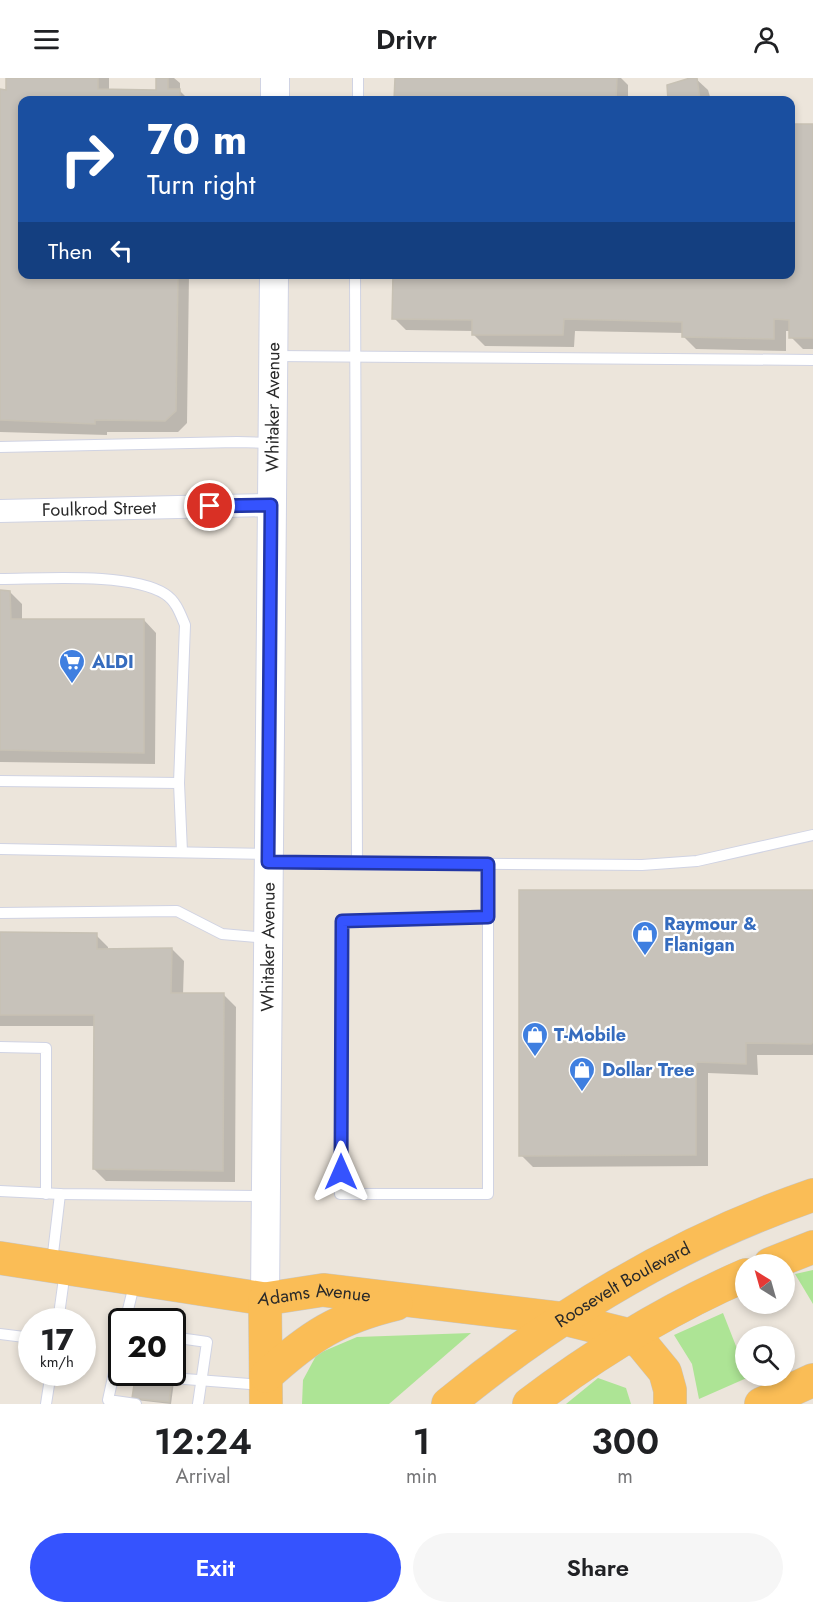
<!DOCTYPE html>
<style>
body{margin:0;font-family:Jost,sans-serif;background:#f6f6f6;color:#202124;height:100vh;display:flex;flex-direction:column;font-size:22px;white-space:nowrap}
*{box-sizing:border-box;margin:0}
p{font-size:20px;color:#757577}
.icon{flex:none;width:33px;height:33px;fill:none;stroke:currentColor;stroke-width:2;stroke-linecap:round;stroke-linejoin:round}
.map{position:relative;height:1326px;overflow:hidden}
.drawer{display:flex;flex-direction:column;background:#fff;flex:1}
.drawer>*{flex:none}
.hud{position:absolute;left:18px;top:18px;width:777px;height:183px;border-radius:12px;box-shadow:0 3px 9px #0003;background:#1a4fa0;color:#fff;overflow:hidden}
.needle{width:39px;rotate:323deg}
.controls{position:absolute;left:735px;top:1176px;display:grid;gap:12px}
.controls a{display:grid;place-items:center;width:60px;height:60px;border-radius:50%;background:#fff;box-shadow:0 3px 9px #0003;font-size:30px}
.speed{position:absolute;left:18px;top:1230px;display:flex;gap:12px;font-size:30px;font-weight:700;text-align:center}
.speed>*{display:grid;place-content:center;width:78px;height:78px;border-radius:50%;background:#fff;box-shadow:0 3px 9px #0003;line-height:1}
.speed small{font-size:15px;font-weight:400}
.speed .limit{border:3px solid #111;border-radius:9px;background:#fff;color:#111}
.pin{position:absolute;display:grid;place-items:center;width:51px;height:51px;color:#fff;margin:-26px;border:3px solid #fff;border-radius:50%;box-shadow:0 2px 6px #0007}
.me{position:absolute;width:66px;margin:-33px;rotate:0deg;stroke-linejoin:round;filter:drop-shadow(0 0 4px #0008)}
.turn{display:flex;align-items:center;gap:21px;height:126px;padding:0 30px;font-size:27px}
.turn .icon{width:78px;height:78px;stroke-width:2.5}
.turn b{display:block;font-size:42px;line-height:51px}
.then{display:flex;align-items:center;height:57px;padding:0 30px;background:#0003;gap:12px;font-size:22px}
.eta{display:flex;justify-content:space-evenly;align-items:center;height:102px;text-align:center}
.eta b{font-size:36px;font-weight:600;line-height:42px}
.cta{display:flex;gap:12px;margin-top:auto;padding:12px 30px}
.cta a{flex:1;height:69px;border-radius:36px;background:#3553fe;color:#fff;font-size:24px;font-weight:600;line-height:69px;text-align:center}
.cta a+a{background:#f6f6f6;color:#202124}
header{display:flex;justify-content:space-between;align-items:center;height:78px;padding:0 30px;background:#fff;font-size:27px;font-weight:600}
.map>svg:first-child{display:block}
</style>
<header><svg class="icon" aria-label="menu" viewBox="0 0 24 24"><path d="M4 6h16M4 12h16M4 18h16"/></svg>Drivr<svg class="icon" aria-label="person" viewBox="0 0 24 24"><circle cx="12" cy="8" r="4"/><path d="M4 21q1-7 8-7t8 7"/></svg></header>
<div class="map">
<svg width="813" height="1326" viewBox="0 0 813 1326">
<rect width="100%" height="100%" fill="#ece5db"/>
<g fill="#ade495">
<polygon points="813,1192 813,1226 795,1196"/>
<polygon points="723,1235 745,1291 746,1298 749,1299 699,1321 692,1286 674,1257"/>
<polygon points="471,1255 389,1326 302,1326 303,1302 317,1276 357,1259"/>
<polygon points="598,1300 626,1310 631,1326 566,1326"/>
</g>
<g fill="#0003">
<polygon points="7,0 109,0 109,13 157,13 157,0 174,0 180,5 180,13 189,22 22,22 22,196 189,196 187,345 178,354 107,354 107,357 0,354 0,13 7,13"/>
<polygon points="396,0 621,0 628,7 628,22 396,22"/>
<polygon points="695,0 708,12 711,22 669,22 669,8"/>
<polygon points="813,48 813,271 803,271 791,259 791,253 786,253 786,273 696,271 684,259 684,255 575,253 574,269 485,268 473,256 473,253 406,252 394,240 790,196"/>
<polygon points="0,514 10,514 22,526 22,543 144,542 156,555 155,686 0,684"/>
<polygon points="813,813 813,977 757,977 758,997 708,995 708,1088 533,1089 521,1077"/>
<polygon points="0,856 96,857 108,869 108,873 172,871 184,883 183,917 224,917 236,929 235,1104 106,1103 94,1091 95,948 0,948"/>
<polygon points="175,1272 178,1274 171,1326 136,1322 134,1320 172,1294"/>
</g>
<g fill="#c7c2ba" stroke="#c7c1b4" stroke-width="1.5">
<polygon points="6,0 98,0 98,11 156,12 156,0 168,0 168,11 180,11 180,22 22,22 22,196 178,196 176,333 165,343 95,342 95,346 0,342 0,11 6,12"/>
<polygon points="395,0 617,0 616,22 394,22"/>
<polygon points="690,0 697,0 700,22 668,22 667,7"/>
<polygon points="790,46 813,46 813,260 789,260 789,242 774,241 774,261 682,259 682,244 564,241 563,257 472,257 472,242 392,241 393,196 790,196"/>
<polygon points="0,512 10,513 11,541 144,541 144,675 0,672"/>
<polygon points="519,812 813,812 813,964 811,966 746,965 746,986 696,984 696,1077 519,1078"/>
<polygon points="0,854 97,855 97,871 172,870 171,915 224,915 223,1093 93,1091 94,937 0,937"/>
<polygon points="172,1270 176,1270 169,1324 132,1320 136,1294 172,1294"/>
</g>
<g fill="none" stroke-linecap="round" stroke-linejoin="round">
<defs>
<g id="service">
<polyline points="358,22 358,0"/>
<polyline points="355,196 357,785"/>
<polyline points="273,278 813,282"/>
<polyline points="0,369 237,364 272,365"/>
<path d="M0,501C42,501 130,494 165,516C176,523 180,535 185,547L179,705"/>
<polyline points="0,703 179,705 182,774"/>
<polyline points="0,771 268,776"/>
<polyline points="270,784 642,787 697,783 813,757"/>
<polyline points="0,835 177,833 222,856 267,860"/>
<polyline points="488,839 342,843 340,1116 488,1116 488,786"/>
<polyline points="0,969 46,970 46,1116"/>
<polyline points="0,1113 60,1116 264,1118"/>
<polyline points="52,1184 60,1116"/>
<polyline points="58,1244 65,1193"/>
<polyline points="125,1244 135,1203"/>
<polyline points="0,1256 32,1260"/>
<polyline points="122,1258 108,1322 136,1326"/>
<polyline points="172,1259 207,1264 198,1326"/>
<polyline points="114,1294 136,1296"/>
<polyline points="172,1300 262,1307"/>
<polyline points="46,1326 51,1294"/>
</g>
<g id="minor">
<path id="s1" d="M0,433L271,427"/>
</g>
<g id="tertiary">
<polyline points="275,22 275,0"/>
<path id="s2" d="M265,1221L274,196"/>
</g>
<g id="trunk">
<path id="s3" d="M0,1180L265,1221L323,1212L565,1241L629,1257L642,1266L665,1294L670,1312V1326"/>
<polyline points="770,1186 813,1169"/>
<polyline points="265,1221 266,1326"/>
<path d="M266,1298C310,1258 338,1240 396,1226"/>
<path id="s4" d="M448,1326C556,1237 680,1163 813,1117"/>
<path d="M529,1326C596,1275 668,1231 746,1197"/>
<polyline points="761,1326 813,1302"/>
</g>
</defs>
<use href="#service" stroke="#d0d3e3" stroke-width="12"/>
<use href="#minor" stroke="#d0d3e3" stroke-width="24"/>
<use href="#tertiary" stroke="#d0d3e3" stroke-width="30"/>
<use href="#trunk" stroke="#c7c7c7" stroke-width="34"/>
<use href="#service" stroke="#fff" stroke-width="10"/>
<use href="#minor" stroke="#fff" stroke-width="22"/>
<use href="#tertiary" stroke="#fff" stroke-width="28"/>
<use href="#trunk" stroke="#fabd56" stroke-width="33"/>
</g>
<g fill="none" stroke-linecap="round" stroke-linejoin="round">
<defs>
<polyline id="route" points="210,428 271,427 268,784 488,786 488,839 342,843 341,1094"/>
</defs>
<use href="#route" stroke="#2236a5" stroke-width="15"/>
<use href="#route" stroke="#3553fe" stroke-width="10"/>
</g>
<defs>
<symbol id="supermarket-pin" viewBox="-11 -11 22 30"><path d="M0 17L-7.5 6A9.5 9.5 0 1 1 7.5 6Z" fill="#3f7fe0" stroke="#fff"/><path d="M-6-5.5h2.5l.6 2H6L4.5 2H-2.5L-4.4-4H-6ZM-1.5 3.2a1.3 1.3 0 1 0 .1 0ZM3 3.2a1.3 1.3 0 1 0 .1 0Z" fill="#fff"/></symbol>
<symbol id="shop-pin" viewBox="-11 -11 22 30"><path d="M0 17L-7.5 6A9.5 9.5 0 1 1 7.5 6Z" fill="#3f7fe0" stroke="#fff"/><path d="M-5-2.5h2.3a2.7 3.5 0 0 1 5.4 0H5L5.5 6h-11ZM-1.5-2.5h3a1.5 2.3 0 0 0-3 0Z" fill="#fff"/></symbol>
</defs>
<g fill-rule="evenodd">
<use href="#supermarket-pin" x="57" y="569" width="30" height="40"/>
<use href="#shop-pin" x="630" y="841" width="30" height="40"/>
<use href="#shop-pin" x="520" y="942" width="30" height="40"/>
<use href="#shop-pin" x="567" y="977" width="30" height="40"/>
</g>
<g text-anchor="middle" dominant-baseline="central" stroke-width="4.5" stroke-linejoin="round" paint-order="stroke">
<g font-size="18" fill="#292929" stroke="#fff">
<text stroke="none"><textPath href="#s2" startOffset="892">Whitaker Avenue</textPath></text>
<text stroke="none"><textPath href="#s1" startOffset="99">Foulkrod Street</textPath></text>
<text stroke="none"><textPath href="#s2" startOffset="352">Whitaker Avenue</textPath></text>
<text stroke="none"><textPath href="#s4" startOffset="212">Roosevelt Boulevard</textPath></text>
<text stroke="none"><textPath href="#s3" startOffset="318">Adams Avenue</textPath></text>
</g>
<g font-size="18" font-weight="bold" fill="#366cbe" stroke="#fff" text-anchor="start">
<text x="92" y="584">ALDI</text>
<text x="664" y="846">Raymour &amp;<tspan x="664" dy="21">Flanigan</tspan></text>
<text x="554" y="957">T-Mobile</text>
<text x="602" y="992">Dollar Tree</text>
</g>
</g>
</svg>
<div class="controls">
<a><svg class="needle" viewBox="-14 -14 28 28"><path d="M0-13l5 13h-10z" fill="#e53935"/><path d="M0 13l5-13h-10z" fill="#757577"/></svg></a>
<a><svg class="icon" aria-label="search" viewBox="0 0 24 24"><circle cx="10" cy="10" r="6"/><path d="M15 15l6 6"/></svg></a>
</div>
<div class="speed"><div>17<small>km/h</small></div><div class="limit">20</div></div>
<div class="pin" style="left:210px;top:428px;background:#d93025"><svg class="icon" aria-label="arrive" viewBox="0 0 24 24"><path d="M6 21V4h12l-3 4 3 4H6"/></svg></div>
<svg class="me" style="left:341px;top:1094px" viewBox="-20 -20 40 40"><path d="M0-17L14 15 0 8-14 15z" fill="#3553fe" stroke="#fff" stroke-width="4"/></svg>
<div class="hud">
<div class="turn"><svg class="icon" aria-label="right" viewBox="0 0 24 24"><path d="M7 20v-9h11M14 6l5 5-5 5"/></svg><div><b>70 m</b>Turn right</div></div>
<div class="then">Then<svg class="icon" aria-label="left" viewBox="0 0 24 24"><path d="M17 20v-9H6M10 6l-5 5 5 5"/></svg></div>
</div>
</div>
<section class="drawer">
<div class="eta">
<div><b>12:24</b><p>Arrival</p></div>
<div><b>1</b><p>min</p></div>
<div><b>300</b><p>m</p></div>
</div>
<div class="cta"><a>Exit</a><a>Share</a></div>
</section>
